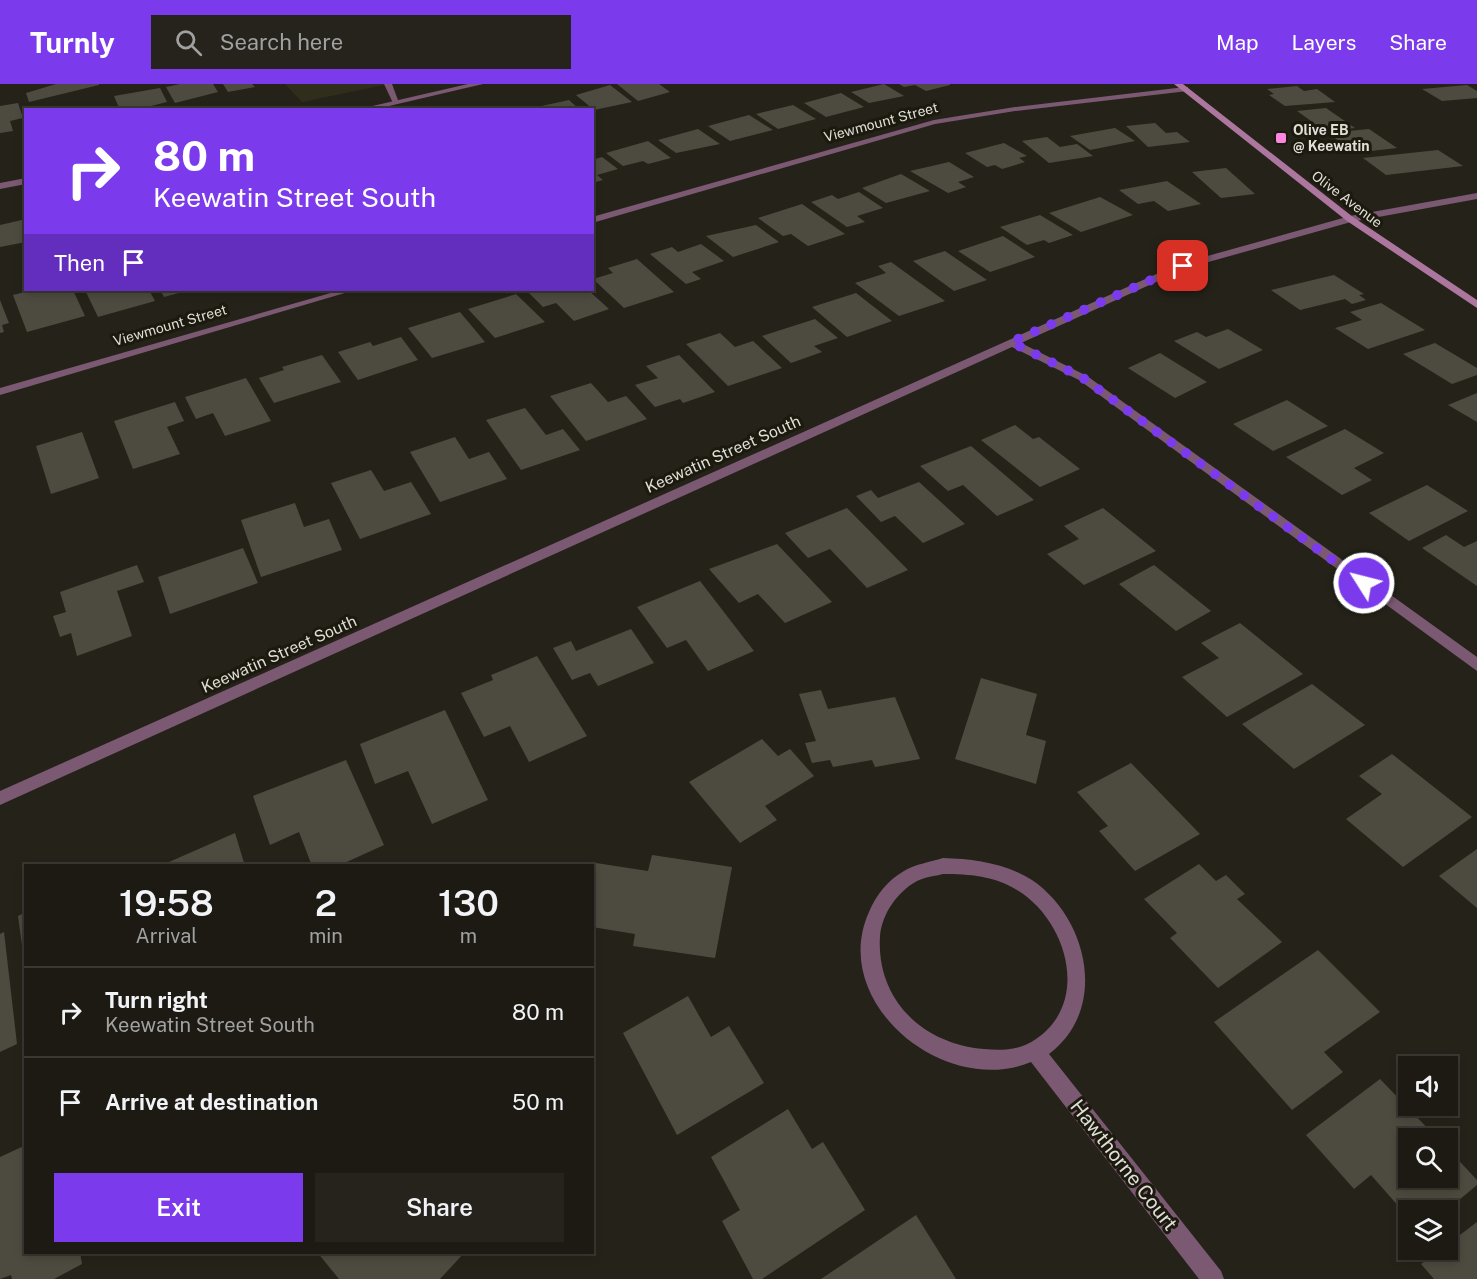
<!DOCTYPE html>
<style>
body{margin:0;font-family:"Public Sans",sans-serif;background:#25231c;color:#f1f3f6;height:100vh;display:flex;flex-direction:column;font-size:22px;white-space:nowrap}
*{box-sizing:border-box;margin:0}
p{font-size:20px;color:#a0a1a0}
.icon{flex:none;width:33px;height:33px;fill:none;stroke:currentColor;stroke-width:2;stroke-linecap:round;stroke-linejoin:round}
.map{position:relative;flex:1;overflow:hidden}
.side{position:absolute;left:24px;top:780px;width:570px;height:390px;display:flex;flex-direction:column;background:#1c1a13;border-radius:0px;box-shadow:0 3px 9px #0003,0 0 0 2px #3a3833}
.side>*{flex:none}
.top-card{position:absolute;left:24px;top:24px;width:570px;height:183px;border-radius:0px;box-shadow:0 3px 9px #0003,0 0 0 2px #3a3833;background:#7c3aed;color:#fff;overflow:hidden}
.controls{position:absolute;left:1398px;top:972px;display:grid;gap:12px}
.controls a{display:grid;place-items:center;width:60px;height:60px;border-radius:0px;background:#1c1a13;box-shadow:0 3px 9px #0003,0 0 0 2px #3a3833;font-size:30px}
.pin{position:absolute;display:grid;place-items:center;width:51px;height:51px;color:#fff;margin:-26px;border-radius:12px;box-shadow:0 3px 9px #0006}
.me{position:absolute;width:66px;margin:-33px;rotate:306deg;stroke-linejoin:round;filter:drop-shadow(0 0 4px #0008)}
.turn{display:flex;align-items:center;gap:21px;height:126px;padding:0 30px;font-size:27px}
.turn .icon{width:78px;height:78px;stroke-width:2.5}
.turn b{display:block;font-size:42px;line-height:51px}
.then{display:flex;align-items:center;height:57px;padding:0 30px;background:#0003;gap:12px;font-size:22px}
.eta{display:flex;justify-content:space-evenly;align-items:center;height:102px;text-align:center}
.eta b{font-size:36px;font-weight:600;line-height:42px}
.action{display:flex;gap:12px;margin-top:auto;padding:12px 30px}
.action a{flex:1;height:69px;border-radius:0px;background:#7c3aed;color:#fff;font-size:24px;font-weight:600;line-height:69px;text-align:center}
.action a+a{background:#25231c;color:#f1f3f6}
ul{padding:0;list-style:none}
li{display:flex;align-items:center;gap:18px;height:90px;padding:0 30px;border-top:2px solid #3a3833}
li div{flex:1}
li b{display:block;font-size:22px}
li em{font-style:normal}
header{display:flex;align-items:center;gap:36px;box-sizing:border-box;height:84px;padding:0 30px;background:#7c3aed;color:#fff}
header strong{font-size:28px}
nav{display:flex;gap:33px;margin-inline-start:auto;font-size:21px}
.search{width:420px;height:54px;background:#25231c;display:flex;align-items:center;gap:15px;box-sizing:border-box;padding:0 21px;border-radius:0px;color:#a0a1a0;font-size:22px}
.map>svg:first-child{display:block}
</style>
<header>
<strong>Turnly</strong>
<div class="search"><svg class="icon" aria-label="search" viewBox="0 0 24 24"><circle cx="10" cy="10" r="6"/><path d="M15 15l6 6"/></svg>Search here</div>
<nav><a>Map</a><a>Layers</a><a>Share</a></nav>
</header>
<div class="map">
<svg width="1477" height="1195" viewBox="0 0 1477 1195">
<rect width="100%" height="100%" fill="#252319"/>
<polygon fill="#302d1c" points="285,0 389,0 302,18"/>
<g fill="#4d4b3f">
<polygon points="56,0 99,0 99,1 29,18 26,9"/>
<polygon points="180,0 213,0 218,8 175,19 166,3"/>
<polygon points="223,0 252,0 255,3 228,8"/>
<polygon points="617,0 659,0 670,8 638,17"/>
<polygon points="884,0 904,12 869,19 851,8"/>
<polygon points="899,0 950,0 950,1 926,7 915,1 904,3"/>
<polygon points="610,1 632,18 594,26 576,11"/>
<polygon points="1467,1 1477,7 1477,14 1442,17 1422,5"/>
<polygon points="1297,2 1304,7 1317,5 1335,18 1285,22 1269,11 1274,10 1267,5"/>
<polygon points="160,4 167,18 135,26 120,26 114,12"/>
<polygon points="841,9 864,23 826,33 804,19"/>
<polygon points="569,16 580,26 540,26 537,23"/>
<polygon points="18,19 23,34 10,37 13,47 0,49 0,22"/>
<polygon points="793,21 816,35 778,45 756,30"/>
<polygon points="1326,24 1355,44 1325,47 1297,27"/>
<polygon points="749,31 773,46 730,57 708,42"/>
<polygon points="1155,39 1166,49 1177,48 1190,58 1148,63 1126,42"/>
<polygon points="1115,44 1135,57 1090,66 1070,52"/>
<polygon points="698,45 720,60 676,69 658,56"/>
<polygon points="1369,45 1397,64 1362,68 1351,60 1343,60 1328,49"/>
<polygon points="1047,53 1060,63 1077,60 1093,72 1049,79 1022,57"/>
<polygon points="648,57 671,74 648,80 643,77 623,82 606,69"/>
<polygon points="1004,59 1027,72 1019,74 1025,78 1002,85 995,81 987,83 965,69"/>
<polygon points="1438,66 1463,82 1386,91 1363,74"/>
<polygon points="602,73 618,85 597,91 603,96 592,99 592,76"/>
<polygon points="949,78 974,93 958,98 966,103 948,109 910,87"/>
<polygon points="1226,84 1255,110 1221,114 1192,88"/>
<polygon points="901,90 930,107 886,119 862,104"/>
<polygon points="1167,97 1201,120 1168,127 1154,117 1138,120 1119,106"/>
<polygon points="859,108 883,124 857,132 865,138 847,143 811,118 832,111 838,115"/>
<polygon points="1100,113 1133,131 1081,148 1049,129"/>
<polygon points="802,120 845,150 808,162 791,150 783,152 758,134"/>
<polygon points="1040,131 1073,151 1049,159 1044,156 1027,161 1000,143"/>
<polygon points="26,135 26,158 0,163 0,141"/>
<polygon points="756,141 779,158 733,173 706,152"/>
<polygon points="1003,152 1035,173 990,188 958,167"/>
<polygon points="701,160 724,177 692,188 701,195 686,200 650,170 672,163 678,168"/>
<polygon points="945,167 987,196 954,207 913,177"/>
<polygon points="637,175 674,208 624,224 593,195 613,189 608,184"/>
<polygon points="891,178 945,217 899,232 855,199 886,189 878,182"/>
<polygon points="1334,191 1364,210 1359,211 1366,216 1352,220 1345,215 1300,226 1271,206"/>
<polygon points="33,206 55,206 56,208 73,206 85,232 27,248 13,211"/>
<polygon points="85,206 149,206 155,217 98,233"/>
<polygon points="160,206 190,206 164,213"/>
<polygon points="530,206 588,206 609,225 574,237 556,219 543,223 527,207"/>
<polygon points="856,209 892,237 847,253 812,223"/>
<polygon points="516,210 545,238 495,254 468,225"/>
<polygon points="0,216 9,239 2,241 4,248 0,249"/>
<polygon points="1381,219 1425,246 1368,265 1335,244 1362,236 1350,228"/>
<polygon points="460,228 485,258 432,274 408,244"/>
<polygon points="815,235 838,254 814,262 822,268 791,279 762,252"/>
<polygon points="1228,245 1263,266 1219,285 1174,257 1197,248 1206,253"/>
<polygon points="720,249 735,263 753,257 782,284 728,302 686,260"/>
<polygon points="401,253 418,276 358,296 338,268 370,258 373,262"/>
<polygon points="1435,259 1477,284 1477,291 1452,300 1403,270"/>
<polygon points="1160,269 1207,298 1175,314 1128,284"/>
<polygon points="322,271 341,298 274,319 259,294 284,286 282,283"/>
<polygon points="679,271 715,308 683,319 680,315 655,323 635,301 658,294 646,282"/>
<polygon points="246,294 271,337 225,352 213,329 196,335 185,313"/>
<polygon points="591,299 608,318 626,312 647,335 586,357 550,312"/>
<polygon points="1477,309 1477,338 1448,321"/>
<polygon points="1287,316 1328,342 1273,367 1233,340"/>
<polygon points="175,318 184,337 167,343 180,370 133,385 114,337"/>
<polygon points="525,324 546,351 563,345 580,366 521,386 486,336"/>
<polygon points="1015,341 1033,355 1039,353 1080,385 1040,403 981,356"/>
<polygon points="1345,345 1384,369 1354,384 1372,396 1342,411 1286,373"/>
<polygon points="82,348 99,394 51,410 36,362"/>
<polygon points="455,353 469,375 489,368 507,395 440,418 410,368"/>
<polygon points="971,362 1034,416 997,432 963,401 948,407 920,382"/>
<polygon points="371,386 384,407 411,398 431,430 360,455 331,399"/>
<polygon points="919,398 965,440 923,459 895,432 881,438 856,412 871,406 878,414"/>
<polygon points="1427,401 1468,427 1409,457 1369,429"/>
<polygon points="295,419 304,443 329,435 342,466 261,493 241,436"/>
<polygon points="847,424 908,486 867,504 830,465 808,474 785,449"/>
<polygon points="1103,424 1156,467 1084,501 1047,470 1079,455 1064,442"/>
<polygon points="1446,451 1464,463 1477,457 1477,502 1422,464"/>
<polygon points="777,460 832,518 785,539 758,510 739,519 709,485"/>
<polygon points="243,464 258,499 170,530 158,493"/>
<polygon points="137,481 144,498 117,507 132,552 77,572 71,549 60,553 53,532 66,528 60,508"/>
<polygon points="1154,481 1211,527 1176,547 1119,500"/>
<polygon points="700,497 754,567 708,587 686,556 667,564 637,523"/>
<polygon points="1240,539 1303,590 1227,633 1182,593 1219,574 1201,559"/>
<polygon points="631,545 654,579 598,602 590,589 572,596 553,564 571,557 576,567"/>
<polygon points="537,572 587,652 529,678 510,642 484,653 461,609 493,596 491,591"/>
<polygon points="981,594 1037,610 1026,651 1046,657 1036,700 955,675"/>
<polygon points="1312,600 1365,641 1294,685 1242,640"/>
<polygon points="821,606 828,625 895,613 920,675 875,683 872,676 833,683 830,676 812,679 805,659 816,657 799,610"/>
<polygon points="445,626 488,716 432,740 408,687 375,700 360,660"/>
<polygon points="762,655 778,672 790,665 814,692 765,722 777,736 740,759 689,698"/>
<polygon points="1392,670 1472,733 1403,783 1346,735 1382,710 1359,692"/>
<polygon points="346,676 384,761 338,782 312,782 299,748 270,761 253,712"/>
<polygon points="1131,679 1200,750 1135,787 1099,747 1108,742 1077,708"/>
<polygon points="235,749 245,782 160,782"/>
<polygon points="1477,765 1477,824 1439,792"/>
<polygon points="652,771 732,783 715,874 633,862 635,850 592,843 592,791 596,779 648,787"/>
<polygon points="1199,780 1216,797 1226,791 1245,810 1237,815 1282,858 1218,904 1170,854 1177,849 1144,815"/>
<polygon points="26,828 26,875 24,876 18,832"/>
<polygon points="4,848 17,960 0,968 0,850"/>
<polygon points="1318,866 1380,928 1324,968 1343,988 1292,1026 1214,938"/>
<polygon points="688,912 711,953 729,942 764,999 677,1051 623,949"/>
<polygon points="1380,995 1437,1054 1408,1054 1408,1094 1448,1094 1448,1065 1477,1096 1477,1101 1447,1126 1408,1126 1408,1133 1371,1091 1354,1105 1306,1051"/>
<polygon points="788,1025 812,1065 823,1058 865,1126 762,1195 753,1195 722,1137 740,1126 711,1073"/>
<polygon points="26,1061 26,1168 80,1168 82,1180 54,1195 12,1195 11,1191 0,1195 0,1073"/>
<polygon points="916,1131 956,1195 821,1195"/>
<polygon points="1477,1138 1477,1195 1434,1195 1421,1180 1441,1166 1448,1166 1448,1160"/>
<polygon points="317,1168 465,1168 440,1195 339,1195"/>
</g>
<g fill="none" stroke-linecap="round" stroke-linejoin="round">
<polygon fill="#7b5972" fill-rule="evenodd" points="384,0 392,0 399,19 393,19"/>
<g fill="#7b5972" fill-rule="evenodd">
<polygon points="468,0 483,0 372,26 355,26"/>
<polygon points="1185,3 1188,3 1188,7 1015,27 935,40 592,139 592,133 934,36 1015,23"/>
<polygon points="26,94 26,100 0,105 0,99"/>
<polygon points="1477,109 1477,115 1351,138 1187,184 1021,259 1087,292 1477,573 1477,587 1079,296 1012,263 0,721 0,707 1179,180 1350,132"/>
<polygon points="341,206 355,206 0,311 0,304"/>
<path d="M943,774C974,775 1005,779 1032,796C1088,834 1109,925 1049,970L1221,1187L1224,1195H1199L1031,978C945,1014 828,919 869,828C876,811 888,796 904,787C916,780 930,778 943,774ZM943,790C970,790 994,792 1017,806C1067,836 1091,918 1036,955C1021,966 1002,967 984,965C922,960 876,915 880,852C882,830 897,808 917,797C925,793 935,792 943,790Z"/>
</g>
<polygon fill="#ad769e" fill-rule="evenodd" points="1174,0 1183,0 1353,133 1477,216 1477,224 1347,137"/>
</g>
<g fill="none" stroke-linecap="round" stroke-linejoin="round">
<polyline stroke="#7c3aed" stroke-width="10" stroke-dasharray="0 18" points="1183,182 1011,258 1083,294 1364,499"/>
</g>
<rect fill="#fd86e1" stroke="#1c1a0f" stroke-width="2" x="1275" y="48" width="12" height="12" rx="3"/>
<g text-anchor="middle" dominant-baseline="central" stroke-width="6" stroke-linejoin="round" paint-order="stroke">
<g font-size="14" fill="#dfded7" stroke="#1c1a0f">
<text transform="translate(881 38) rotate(-15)">Viewmount Street</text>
<text transform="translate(1347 115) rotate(37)">Olive Avenue</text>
<text transform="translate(170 241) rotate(-16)">Viewmount Street</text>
</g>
<g font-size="14" font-weight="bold" fill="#dfded7" stroke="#1c1a0f" text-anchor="start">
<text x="1293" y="46">Olive EB<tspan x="1293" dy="16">@ Keewatin</tspan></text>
</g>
<g font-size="16" fill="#dfded7" stroke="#1c1a0f">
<text transform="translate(723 370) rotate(-24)">Keewatin Street South</text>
<text transform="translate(279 570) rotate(-24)">Keewatin Street South</text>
</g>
<g font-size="20" fill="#dfded7" stroke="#1c1a0f">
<text transform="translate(1124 1081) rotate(52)">Hawthorne Court</text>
</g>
</g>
</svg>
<div class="controls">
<a><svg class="icon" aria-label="sound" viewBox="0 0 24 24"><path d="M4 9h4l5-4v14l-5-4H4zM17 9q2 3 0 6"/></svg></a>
<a><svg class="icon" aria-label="search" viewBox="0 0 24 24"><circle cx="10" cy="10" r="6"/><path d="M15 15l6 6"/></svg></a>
<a><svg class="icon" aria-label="layers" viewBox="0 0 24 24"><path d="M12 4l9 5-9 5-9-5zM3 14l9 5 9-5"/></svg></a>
</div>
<div class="pin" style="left:1183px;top:182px;background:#d93025"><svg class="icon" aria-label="arrive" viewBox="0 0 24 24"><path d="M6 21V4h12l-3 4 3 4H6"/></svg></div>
<svg class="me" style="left:1364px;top:499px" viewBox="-20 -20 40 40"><circle r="17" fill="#7c3aed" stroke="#fff" stroke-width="3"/><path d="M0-11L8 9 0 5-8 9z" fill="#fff"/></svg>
<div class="top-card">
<div class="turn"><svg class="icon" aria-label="right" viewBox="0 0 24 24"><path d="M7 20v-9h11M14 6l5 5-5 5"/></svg><div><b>80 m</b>Keewatin Street South</div></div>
<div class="then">Then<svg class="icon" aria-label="arrive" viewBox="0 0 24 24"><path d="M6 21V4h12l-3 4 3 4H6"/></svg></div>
</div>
<section class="side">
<div class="eta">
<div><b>19:58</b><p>Arrival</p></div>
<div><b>2</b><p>min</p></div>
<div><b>130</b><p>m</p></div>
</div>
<ul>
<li><svg class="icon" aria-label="right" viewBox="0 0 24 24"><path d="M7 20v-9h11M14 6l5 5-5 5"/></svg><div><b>Turn right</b><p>Keewatin Street South</p></div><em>80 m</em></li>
<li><svg class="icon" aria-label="arrive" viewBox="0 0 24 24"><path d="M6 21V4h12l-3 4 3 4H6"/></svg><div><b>Arrive at destination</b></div><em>50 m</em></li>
</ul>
<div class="action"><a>Exit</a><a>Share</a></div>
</section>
</div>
